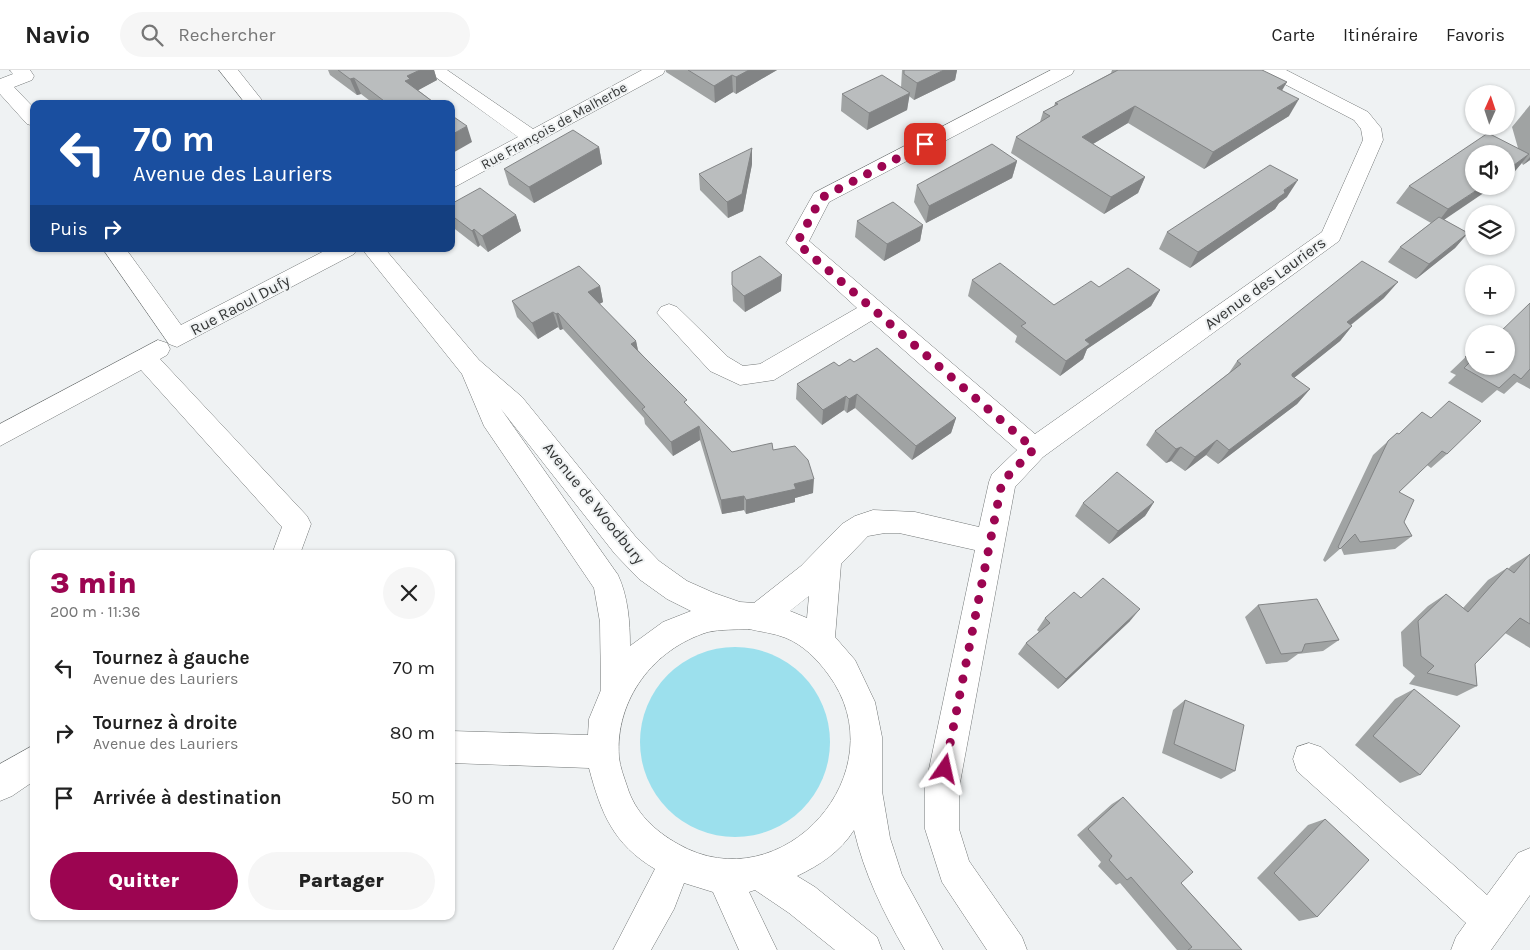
<!DOCTYPE html>
<html lang="fr">
<meta charset="utf-8">
<style>
body{margin:0;font-family:Karla,sans-serif;background:#f6f6f6;color:#222;height:100vh;display:flex;flex-direction:column;font-size:19px;white-space:nowrap}
*{box-sizing:border-box;margin:0}
p{font-size:16px;color:#767676}
.icon{flex:none;width:28px;height:28px;fill:none;stroke:currentColor;stroke-width:2;stroke-linecap:round;stroke-linejoin:round}
.map{position:relative;flex:1;overflow:hidden}
.panel{position:absolute;left:30px;top:480px;width:425px;height:370px;display:flex;flex-direction:column;background:#fff;border-radius:10px;box-shadow:0 1px 4px #0004}
.panel>*{flex:none}
.top-card{position:absolute;left:30px;top:30px;width:425px;height:152px;border-radius:10px;box-shadow:0 1px 4px #0004;background:#1a4fa0;color:#fff;overflow:hidden}
.needle{width:32px;rotate:3deg}
.fabs{position:absolute;left:1465px;top:15px;display:grid;gap:10px}
.fabs a{display:grid;place-items:center;width:50px;height:50px;border-radius:50%;background:#fff;box-shadow:0 1px 4px #0004;font-size:25px}
.pin{position:absolute;display:grid;place-items:center;width:42px;height:42px;color:#fff;margin:-21px;border-radius:10px;box-shadow:0 2px 8px #0006}
.me{position:absolute;width:55px;margin:-28px;rotate:11deg;stroke-linejoin:round;filter:drop-shadow(0 0 4px #0008)}
.turn{display:flex;align-items:center;gap:18px;height:105px;padding:0 20px;font-size:22px}
.turn .icon{width:65px;height:65px;stroke-width:2.5}
.turn b{display:block;font-size:35px;line-height:42px}
.then{display:flex;align-items:center;height:48px;padding:0 20px;background:#0003;gap:10px;font-size:19px}
.round{display:grid;place-items:center;flex:none;width:52px;height:52px;border-radius:26px;background:#f6f6f6}
.overview{display:flex;align-items:center;justify-content:space-between;height:85px;padding:0 20px}
h1{font-size:30px;font-weight:800;line-height:38px;color:#9c0551}
.action{display:flex;gap:10px;margin-top:auto;padding:10px 20px}
.action a{flex:1;height:58px;border-radius:30px;background:#9c0551;color:#fff;font-size:20px;font-weight:800;line-height:58px;text-align:center}
.action a+a{background:#f6f6f6;color:#222}
ul{padding:0;list-style:none}
li{display:flex;align-items:center;gap:15px;height:65px;padding:0 20px}
li div{flex:1}
li b{display:block;font-size:19px}
li em{font-style:normal}
header{display:flex;align-items:center;gap:30px;box-sizing:border-box;height:70px;padding:0 25px;background:#fff;border-bottom:1px solid #e0e0e0}
header strong{font-size:24px}
nav{display:flex;gap:28px;margin-inline-start:auto;font-size:18px}
.search{width:350px;height:45px;background:#f6f6f6;display:flex;align-items:center;gap:12px;box-sizing:border-box;padding:0 18px;border-radius:28px;color:#767676;font-size:19px}
.map>svg:first-child{display:block}
</style>
<header>
<strong>Navio</strong>
<div class="search"><svg class="icon" aria-label="search" viewBox="0 0 24 24"><circle cx="10" cy="10" r="6"/><path d="M15 15l6 6"/></svg>Rechercher</div>
<nav><a>Carte</a><a>Itinéraire</a><a>Favoris</a></nav>
</header>
<div class="map">
<svg width="1530" height="880" viewBox="0 0 1530 880">
<rect width="100%" height="100%" fill="#eff2f3"/>
<circle fill="#9ce0ed" cx="735" cy="672" r="95"/>
<g fill="none" stroke-linecap="round" stroke-linejoin="round">
<defs>
<g id="minor">
<polygon points="10,0 30,0 34,6 32,10 14,17 34,38 34,56 27,54 0,24 0,9 13,4"/>
<polygon points="219,0 238,0 265,34 246,34"/>
<polygon points="426,0 447,0 533,59 642,0 665,0 663,4 451,119 451,103 518,67"/>
<path d="M1051,0H1074L1072,4L829,132L809,171L1035,364L1322,162L1363,70L1361,59L1354,50L1265,4L1263,0H1286L1368,42L1381,58L1383,70L1339,171L1043,387L1015,417L959,718V759L969,791L1022,867L1027,880H987L942,812L925,759V718L975,480L899,463H885L868,466L841,494L835,567L855,590L875,632L882,667V721L890,768L902,805L943,880H905C883,842 864,803 854,760C840,782 820,795 797,806L815,817L877,867L882,880H835L789,843L755,820L749,822L777,880H739L713,822L684,813L674,839L651,880H613L655,799C613,774 601,743 589,698L451,693V661L588,665L589,649L601,620L600,552L594,518L484,356L462,304L362,179H385L479,290L522,327L635,466L659,491L687,511L714,523L740,532L754,533L801,496L842,454L855,446L873,440L915,442L979,457L989,412L992,404L1017,380L871,251L774,310L740,315L710,301L657,243L661,237L669,234L677,237L728,287L743,296L760,294L857,238L786,173L814,123ZM501,339L615,484L639,509L667,529L691,541L663,552L630,576C630,552 628,526 618,505ZM809,526L807,548L790,541ZM749,559C761,562 774,563 786,568C803,575 817,589 828,604C901,701 782,834 678,774C655,761 635,743 627,716C624,707 620,697 619,687C615,630 653,579 708,562C720,559 736,560 749,559Z"/>
<polygon points="103,179 126,179 181,255 328,179 357,179 354,184 177,277 169,274"/>
<polygon points="158,270 167,273 170,279 167,285 160,289 307,446 311,454 300,484 272,484 282,457 141,300 0,376 0,354"/>
<polygon points="1309,673 1321,677 1487,825 1518,783 1530,778 1530,825 1491,880 1451,880 1456,867 1466,853 1297,701 1293,689 1297,677"/>
<polygon points="34,675 34,711 12,726 0,731 0,694"/>
</g>
</defs>
<use href="#minor" stroke="#737777" stroke-width="1"/>
<use href="#minor" fill="#fff" fill-rule="evenodd"/>
</g>
<g fill="#a0a3a3">
<polygon points="328,0 434,0 437,10 418,20 436,34 374,34 361,24 357,25 330,5"/>
<polygon points="666,0 777,0 736,24 733,22 715,33 666,2"/>
<polygon points="902,0 957,0 955,10 914,30 909,26 907,40 867,60 841,41 842,24 901,18"/>
<polygon points="1112,0 1262,0 1282,20 1289,46 1204,99 1128,53 1093,74 1145,107 1138,123 1104,144 1011,83 1016,67 1040,52 1043,42 1054,36 1055,33 1111,3"/>
<polygon points="1530,35 1530,90 1523,95 1522,93 1515,101 1506,107 1506,84 1444,150 1468,163 1455,178 1416,209 1388,192 1400,177 1431,153 1396,133 1409,116 1518,78 1512,57"/>
<polygon points="599,77 602,94 534,133 509,115 504,99"/>
<polygon points="1017,91 1012,108 926,153 914,132 917,115"/>
<polygon points="752,94 743,141 728,148 700,120 699,104"/>
<polygon points="1287,127 1279,133 1275,139 1190,198 1159,179 1167,162"/>
<polygon points="451,134 516,145 521,161 488,182 480,175 478,177 451,156"/>
<polygon points="857,151 923,155 920,171 884,191 855,167"/>
<polygon points="972,210 1054,235 1099,217 1160,220 1151,236 1087,279 1083,289 1060,306 1015,272 1017,266 968,226"/>
<polygon points="732,215 781,221 745,242 733,231"/>
<polygon points="600,216 603,232 599,234 636,271 638,280 688,336 732,382 773,380 813,423 795,428 795,432 746,444 744,440 722,444 700,370 673,386 645,354 644,348 563,259 560,260 558,257 538,269 517,247 512,231"/>
<polygon points="1384,228 1351,255 1352,256 1340,271 1294,308 1310,319 1297,334 1218,394 1206,385 1185,401 1171,391 1166,393 1146,375 1155,361 1229,303 1237,291"/>
<polygon points="1530,233 1530,319 1517,312 1504,324 1497,320 1482,333 1448,313 1456,305 1450,302 1474,279 1474,296"/>
<polygon points="854,292 956,348 951,363 912,390 855,338 847,343 844,340 822,355 796,329 797,314 839,296"/>
<polygon points="1422,342 1447,384 1431,398 1427,395 1399,422 1404,452 1412,466 1395,479 1344,485 1341,478 1325,492 1323,490 1373,385 1397,363 1399,364"/>
<polygon points="1154,432 1145,446 1109,474 1075,446 1083,433"/>
<polygon points="1530,484 1530,578 1505,563 1475,594 1477,616 1457,626 1409,614 1415,606 1403,596 1401,562 1428,536 1446,524 1463,538 1488,510 1507,498 1508,499 1511,496"/>
<polygon points="1081,528 1130,551 1058,619 1018,584 1026,573 1039,562 1037,560 1045,548"/>
<polygon points="1258,535 1339,570 1323,581 1298,584 1287,592 1266,594 1245,547"/>
<polygon points="1414,619 1420,705 1400,713 1355,675 1395,629"/>
<polygon points="1185,630 1235,701 1221,709 1162,683 1173,640"/>
<polygon points="1123,727 1181,813 1242,880 1177,880 1120,813 1116,815 1098,796 1101,792 1077,765 1112,734"/>
<polygon points="1325,749 1317,847 1299,851 1257,808 1308,755"/>
</g>
<g fill="#828485">
<polygon points="420,0 434,0 437,10 415,22 405,11 407,6"/>
<polygon points="749,0 777,0 736,24 736,7"/>
<polygon points="944,0 957,0 955,10 914,30 917,13"/>
<polygon points="732,5 733,22 715,33 714,16"/>
<polygon points="354,8 361,24 357,25 350,9"/>
<polygon points="1287,12 1277,29 1277,18"/>
<polygon points="910,23 907,40 867,60 869,43"/>
<polygon points="1299,29 1289,46 1204,99 1213,82"/>
<polygon points="1135,36 1128,53 1076,84 1082,67"/>
<polygon points="467,56 472,72 451,84 451,65"/>
<polygon points="599,77 602,94 534,133 529,117"/>
<polygon points="752,78 752,94 743,141 728,148 727,132"/>
<polygon points="1529,84 1515,101 1506,107 1506,101"/>
<polygon points="1530,87 1530,90 1523,95"/>
<polygon points="1017,91 1012,108 926,153 929,136"/>
<polygon points="1145,107 1138,123 1104,144 1111,127"/>
<polygon points="1298,110 1287,127 1279,133 1275,139 1190,198 1198,182"/>
<polygon points="1483,116 1494,116 1435,156 1448,139"/>
<polygon points="516,145 521,161 488,182 482,166"/>
<polygon points="923,155 920,171 884,191 887,174"/>
<polygon points="474,159 480,175 478,177 472,161"/>
<polygon points="1468,163 1455,178 1416,209 1429,194"/>
<polygon points="782,205 781,221 745,242 744,226"/>
<polygon points="1398,212 1384,228 1334,268 1347,252"/>
<polygon points="600,216 603,232 592,238 588,222"/>
<polygon points="1160,220 1151,236 1087,279 1083,289 1060,306 1066,291 1085,270"/>
<polygon points="553,242 558,257 538,269 532,253"/>
<polygon points="558,243 563,259 560,260 556,244"/>
<polygon points="1352,256 1340,271 1280,319 1292,304"/>
<polygon points="636,271 639,286 631,274"/>
<polygon points="1310,319 1297,334 1218,394 1229,380"/>
<polygon points="857,324 855,338 847,343 849,329"/>
<polygon points="846,326 844,340 822,355 823,340"/>
<polygon points="956,348 951,363 912,390 916,376"/>
<polygon points="699,356 700,370 673,386 671,372"/>
<polygon points="1217,370 1206,385 1185,401 1195,387"/>
<polygon points="1181,377 1171,391 1166,393 1176,379"/>
<polygon points="814,409 813,423 795,428 795,432 746,444 746,430 794,414"/>
<polygon points="744,426 744,440 722,444 721,430"/>
<polygon points="1154,432 1145,446 1109,474 1118,461"/>
<polygon points="1140,539 1130,551 1058,619 1066,609"/>
</g>
<g fill="#babdbe" stroke="#828485">
<polygon points="338,0 420,0 407,6 410,9 405,11 436,34 388,34 354,8 350,9"/>
<polygon points="688,0 749,0 736,7 732,5 714,16"/>
<polygon points="904,0 944,0 917,13 904,4"/>
<polygon points="1118,0 1262,0 1287,12 1277,18 1299,29 1213,82 1135,36 1082,67 1145,107 1111,127 1016,67 1050,46 1043,42 1058,34 1055,33"/>
<polygon points="882,5 910,23 869,43 842,24"/>
<polygon points="451,45 467,56 451,65"/>
<polygon points="573,60 599,77 529,117 504,99"/>
<polygon points="1488,63 1529,84 1506,101 1506,84 1474,84 1474,116 1483,116 1448,139 1409,116"/>
<polygon points="992,74 1017,91 929,136 917,115"/>
<polygon points="752,78 742,124 727,132 699,104"/>
<polygon points="1270,95 1298,110 1284,120 1285,123 1198,182 1167,162"/>
<polygon points="480,118 516,145 482,166 474,159 472,161 451,145 451,134"/>
<polygon points="893,132 923,155 887,174 857,151"/>
<polygon points="1439,147 1468,163 1429,194 1400,177"/>
<polygon points="760,186 782,205 744,226 732,215 732,202"/>
<polygon points="1362,191 1398,212 1347,252 1352,256 1292,304 1292,306 1310,319 1229,380 1217,370 1195,387 1181,377 1176,379 1155,361 1241,294 1237,291"/>
<polygon points="1000,193 1054,235 1091,211 1099,217 1128,198 1160,220 1085,270 1090,274 1066,291 1021,256 1026,253 972,210"/>
<polygon points="579,196 600,216 588,222 636,271 631,274 687,330 684,332 732,382 772,373 773,380 795,376 808,390 814,409 794,414 796,419 746,430 744,426 721,430 699,356 671,372 642,339 645,337 558,243 556,244 553,242 532,253 512,231"/>
<polygon points="1530,233 1530,299 1521,309 1514,304 1499,318 1464,298 1472,290 1465,287 1474,279 1474,296 1506,296 1506,264 1498,264"/>
<polygon points="877,278 956,348 916,376 857,324 849,329 846,326 823,340 797,314 834,292 839,296 850,289 854,292"/>
<polygon points="1449,331 1481,351 1447,384 1442,381 1399,422 1414,430 1404,452 1412,466 1360,472 1355,464 1340,479 1338,477 1388,371 1397,363 1399,364 1422,342 1431,348"/>
<polygon points="1117,402 1154,432 1118,461 1083,433"/>
<polygon points="1530,484 1530,554 1520,548 1475,594 1477,616 1427,603 1434,596 1421,586 1418,551 1446,524 1468,542 1507,498 1514,503"/>
<polygon points="1103,508 1140,539 1066,609 1026,573 1050,553 1045,548 1074,522 1081,528"/>
<polygon points="1317,529 1339,570 1305,574 1302,582 1281,584 1258,535"/>
<polygon points="1414,619 1460,656 1420,705 1373,666"/>
<polygon points="1185,630 1244,655 1235,701 1174,674"/>
<polygon points="1123,727 1193,802 1181,813 1242,880 1188,880 1192,877 1131,807 1127,810 1109,790 1112,786 1088,759"/>
<polygon points="1325,749 1369,790 1317,847 1274,803"/>
</g>
<g fill="none" stroke-linecap="round" stroke-linejoin="round">
<polyline stroke="#9c0551" stroke-width="9" stroke-dasharray="0 16.2" points="925,74 821,128 797,173 1034,379 1002,412 945,699"/>
</g>
<g text-anchor="middle" dominant-baseline="central" stroke-width="4" stroke-linejoin="round" paint-order="stroke">
<g font-size="14" fill="#343636" stroke="#eff2f3">
<text transform="translate(554 56) rotate(-29)">Rue François de Malherbe</text>
</g>
<g font-size="16" fill="#343636" stroke="#eff2f3">
<text transform="translate(1265 213) rotate(-36)">Avenue des Lauriers</text>
<text transform="translate(240 235) rotate(-28)">Rue Raoul Dufy</text>
<text transform="translate(594 433) rotate(51)">Avenue de Woodbury</text>
</g>
</g>
</svg>
<div class="fabs">
<a><svg class="needle" viewBox="-14 -14 28 28"><path d="M0-13l5 13h-10z" fill="#e53935"/><path d="M0 13l5-13h-10z" fill="#767676"/></svg></a>
<a><svg class="icon" aria-label="sound" viewBox="0 0 24 24"><path d="M4 9h4l5-4v14l-5-4H4zM17 9q2 3 0 6"/></svg></a>
<a><svg class="icon" aria-label="layers" viewBox="0 0 24 24"><path d="M12 4l9 5-9 5-9-5zM3 14l9 5 9-5"/></svg></a>
<a>+</a>
<a>−</a>
</div>
<div class="pin" style="left:925px;top:74px;background:#d93025"><svg class="icon" aria-label="arrive" viewBox="0 0 24 24"><path d="M6 21V4h12l-3 4 3 4H6"/></svg></div>
<svg class="me" style="left:945px;top:699px" viewBox="-20 -20 40 40"><path d="M0-17L14 15 0 8-14 15z" fill="#9c0551" stroke="#fff" stroke-width="4"/></svg>
<div class="top-card">
<div class="turn"><svg class="icon" aria-label="left" viewBox="0 0 24 24"><path d="M17 20v-9H6M10 6l-5 5 5 5"/></svg><div><b>70 m</b>Avenue des Lauriers</div></div>
<div class="then">Puis<svg class="icon" aria-label="right" viewBox="0 0 24 24"><path d="M7 20v-9h11M14 6l5 5-5 5"/></svg></div>
</div>
<section class="panel">
<div class="overview"><div><h1>3 min</h1><p>200 m · 11:36</p></div><a class="round"><svg class="icon" aria-label="close" viewBox="0 0 24 24"><path d="M6 6l12 12M18 6L6 18"/></svg></a></div>
<ul>
<li><svg class="icon" aria-label="left" viewBox="0 0 24 24"><path d="M17 20v-9H6M10 6l-5 5 5 5"/></svg><div><b>Tournez à gauche</b><p>Avenue des Lauriers</p></div><em>70 m</em></li>
<li><svg class="icon" aria-label="right" viewBox="0 0 24 24"><path d="M7 20v-9h11M14 6l5 5-5 5"/></svg><div><b>Tournez à droite</b><p>Avenue des Lauriers</p></div><em>80 m</em></li>
<li><svg class="icon" aria-label="arrive" viewBox="0 0 24 24"><path d="M6 21V4h12l-3 4 3 4H6"/></svg><div><b>Arrivée à destination</b></div><em>50 m</em></li>
</ul>
<div class="action"><a>Quitter</a><a>Partager</a></div>
</section>
</div>
